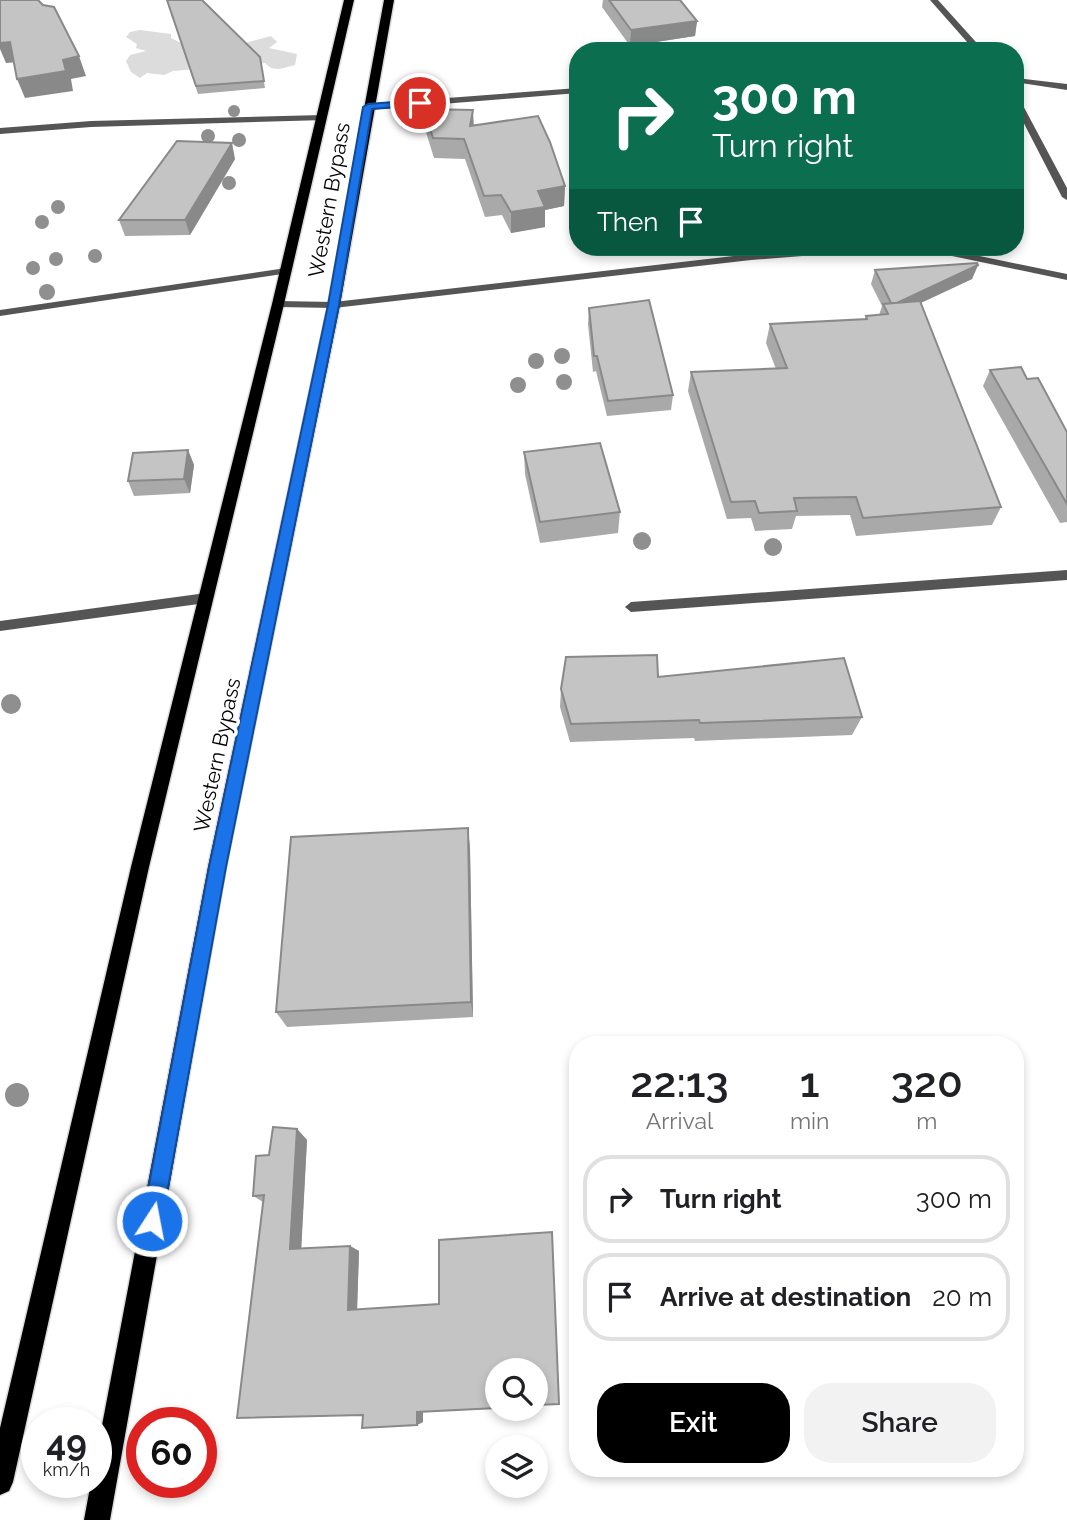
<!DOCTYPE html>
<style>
body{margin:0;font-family:Raleway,sans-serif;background:#f2f2f2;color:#202124;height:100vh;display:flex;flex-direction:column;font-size:26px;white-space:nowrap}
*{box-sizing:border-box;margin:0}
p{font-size:23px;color:#757577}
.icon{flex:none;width:38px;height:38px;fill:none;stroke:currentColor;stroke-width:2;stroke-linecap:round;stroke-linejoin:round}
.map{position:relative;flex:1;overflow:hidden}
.sheet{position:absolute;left:569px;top:1036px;width:455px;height:441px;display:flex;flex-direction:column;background:#fff;border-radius:28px;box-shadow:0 4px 10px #0003}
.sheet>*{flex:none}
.hud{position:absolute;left:569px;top:42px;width:455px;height:214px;border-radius:28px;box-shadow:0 4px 10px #0003;background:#0b6e4f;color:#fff;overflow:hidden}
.fabs{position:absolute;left:485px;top:1358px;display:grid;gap:14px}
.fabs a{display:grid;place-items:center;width:63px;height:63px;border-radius:50%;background:#fff;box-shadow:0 4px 10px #0003;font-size:35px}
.speed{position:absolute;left:21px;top:1407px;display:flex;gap:14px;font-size:35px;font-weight:700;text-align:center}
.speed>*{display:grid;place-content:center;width:91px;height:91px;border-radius:50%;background:#fff;box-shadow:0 4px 10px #0003;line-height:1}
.speed small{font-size:18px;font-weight:400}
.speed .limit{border:10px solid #d22;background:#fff;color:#111}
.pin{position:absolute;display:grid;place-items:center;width:60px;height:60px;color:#fff;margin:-30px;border:4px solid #fff;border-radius:50%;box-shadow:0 2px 7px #0007}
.me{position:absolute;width:77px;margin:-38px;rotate:11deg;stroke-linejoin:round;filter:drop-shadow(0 0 5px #0008)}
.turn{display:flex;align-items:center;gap:24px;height:147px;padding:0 28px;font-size:32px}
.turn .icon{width:91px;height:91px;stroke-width:2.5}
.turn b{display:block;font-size:49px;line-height:60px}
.then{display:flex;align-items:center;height:66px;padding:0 28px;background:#0003;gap:14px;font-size:26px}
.eta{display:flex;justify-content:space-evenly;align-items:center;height:119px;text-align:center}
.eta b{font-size:42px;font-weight:600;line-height:49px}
.primary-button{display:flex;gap:14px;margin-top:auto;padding:14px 28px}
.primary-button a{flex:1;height:80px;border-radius:28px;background:#000;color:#fff;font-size:28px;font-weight:600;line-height:80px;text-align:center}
.primary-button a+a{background:#f2f2f2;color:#202124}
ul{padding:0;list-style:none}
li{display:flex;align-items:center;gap:21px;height:88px;margin:0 14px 10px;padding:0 14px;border:4px solid #e0e0e0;border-radius:28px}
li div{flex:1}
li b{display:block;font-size:26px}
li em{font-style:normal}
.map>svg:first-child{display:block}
</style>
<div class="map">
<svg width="1067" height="1520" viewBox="0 0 1067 1520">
<rect width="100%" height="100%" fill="#fff"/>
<path fill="#dcdcdc" d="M140,30L171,34V38L181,43H245L271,36L277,42L269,48L297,54L295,65C283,68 274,73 265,63L173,71L164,75L147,73L140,78L131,72L126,61L130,55L146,51L136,48L137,44L126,37L130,32Z"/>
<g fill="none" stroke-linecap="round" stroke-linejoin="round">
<defs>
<g id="primary">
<polygon points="344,0 354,0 284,304 149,867 13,1482 9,1491 0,1495 0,1428 131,867 272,304"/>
<polygon points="384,0 394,0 340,305 226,867 110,1520 84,1520 91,1482 96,1482 96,1457 208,867 328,305"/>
</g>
</defs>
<use href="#primary" stroke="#dbdbdb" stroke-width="3"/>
<g fill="#555" fill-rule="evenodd">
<polygon points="930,0 938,0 984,51 975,51"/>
<polygon points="1015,78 1067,84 1067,90 1015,82"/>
<polygon points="578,88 578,93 368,110 364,107 368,104"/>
<polygon points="1015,95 1019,98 1067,188 1067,200 1062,197 1015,106"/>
<polygon points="322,115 325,116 325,120 91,127 0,134 0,128 91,121"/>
<polygon points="844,247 936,247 1067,274 1067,280 928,251 878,250 751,260 334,308 278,307 273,304 278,301 334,302 751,254"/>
<polygon points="286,268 291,271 289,273 0,316 0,310"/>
<polygon points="1067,570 1067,580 631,612 625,607 631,602"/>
<polygon points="206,593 212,598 206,603 0,631 0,621"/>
</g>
<use href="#primary" fill="#000" fill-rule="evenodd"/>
</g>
<g fill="#8f8f8f">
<circle cx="234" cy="111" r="6"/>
<circle cx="208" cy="136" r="7"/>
<circle cx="239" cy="140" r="7"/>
<circle cx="229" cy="183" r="7"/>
<circle cx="58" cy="207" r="7"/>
<circle cx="42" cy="222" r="7"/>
<circle cx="95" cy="256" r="7"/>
<circle cx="56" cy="259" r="7"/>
<circle cx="33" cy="268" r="7"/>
<circle cx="47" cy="292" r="8"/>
<circle cx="562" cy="356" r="8"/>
<circle cx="536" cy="361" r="8"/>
<circle cx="564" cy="382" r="8"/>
<circle cx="518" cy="385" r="8"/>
<circle cx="642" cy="541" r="9"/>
<circle cx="773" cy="547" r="9"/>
<circle cx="11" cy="704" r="10"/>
<circle cx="17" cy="1095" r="12"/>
</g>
<g fill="#a9a9a9">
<polygon points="167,0 260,57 265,88 198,94"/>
<polygon points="603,0 609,0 697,21 695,36 630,46 602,7"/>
<polygon points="424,109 474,126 565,186 564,206 545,210 545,227 511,233 502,215 485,217 465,159 434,158 425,129"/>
<polygon points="235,159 190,235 125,236 119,220"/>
<polygon points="978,265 972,279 921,303 1001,507 992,525 856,536 850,515 796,516 792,529 755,531 751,518 727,519 688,391 691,372 776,369 766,343 770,324 865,319 866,316 879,315 882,306 871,284 875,270"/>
<polygon points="589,308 673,395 671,410 607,416 596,371 593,372 588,324"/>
<polygon points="990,370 1027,379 1067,432 1067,522 1060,523 983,386"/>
<polygon points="188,450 194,465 190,493 134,496 128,481"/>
<polygon points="524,452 620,512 618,533 540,543 525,474"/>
<polygon points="658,677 862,717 852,735 695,741 694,738 570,742 560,707 561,689"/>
<polygon points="468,828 470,849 473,1017 287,1027 276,1012"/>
<polygon points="297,1129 307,1140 301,1248 350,1246 359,1251 357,1309 439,1304 552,1232 423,1412 423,1422 417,1425 363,1415 263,1202 253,1196 269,1155"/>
</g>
<g fill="#898989">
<polygon points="697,21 695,36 630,46 631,30"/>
<polygon points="10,42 18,62 6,63 0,49 0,43"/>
<polygon points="79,56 86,76 71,79 73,91 25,98 17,79 63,60"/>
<polygon points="473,110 474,130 470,126"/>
<polygon points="232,143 235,159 190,235 185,220"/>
<polygon points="565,186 564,206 545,210 545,227 511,233 511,212 538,191"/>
<polygon points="978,265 972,279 888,318 892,305"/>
<polygon points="188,450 194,465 190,493 184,479"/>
<polygon points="468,828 470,849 473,1017 471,1002"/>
<polygon points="297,1129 307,1140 301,1254 290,1249"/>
<polygon points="350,1246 359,1251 357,1312 348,1310"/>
<polygon points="423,1409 423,1422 417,1425 417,1412"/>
</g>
<g fill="#c4c4c4" stroke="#898989" stroke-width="2">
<polygon points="0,0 38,0 43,5 54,7 79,56 63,60 66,71 17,79 10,42 0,43"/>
<polygon points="167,0 202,0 260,57 264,81 196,86"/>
<polygon points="609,0 680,0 697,21 631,30"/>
<polygon points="424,109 473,110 470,126 538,116 550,142 565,186 538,191 545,207 511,212 501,195 484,196 464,139 433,138"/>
<polygon points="177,141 232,143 185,220 119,220"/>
<polygon points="977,263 978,265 897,303 891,303 875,270"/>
<polygon points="649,300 673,395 608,401 597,356 594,356 589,308"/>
<polygon points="920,301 1001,507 863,518 856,497 794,498 797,511 759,513 755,501 731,502 691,372 787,368 770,324 867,319 866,316 888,314 883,304"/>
<polygon points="1021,367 1027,379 1038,378 1067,432 1067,504 990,370"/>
<polygon points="600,443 620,512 540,522 524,452"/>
<polygon points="188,450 184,479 128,481 133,453"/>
<polygon points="657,655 658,677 844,658 862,717 700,723 699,720 571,724 561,689 566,657"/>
<polygon points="468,828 471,1002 276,1012 291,837"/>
<polygon points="273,1127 297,1129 290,1249 350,1246 348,1310 439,1304 439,1240 552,1232 559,1404 536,1405 536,1370 497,1370 497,1408 417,1412 417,1425 362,1428 363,1415 237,1418 264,1195 253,1196 256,1156 269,1155"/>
</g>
<polygon fill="#1a73e8" stroke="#114b97" stroke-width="2" points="420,100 424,101 424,105 372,109 339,305 226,867 162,1221 159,1228 152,1231 145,1228 142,1221 209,867 328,305 363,107 368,104"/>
<g text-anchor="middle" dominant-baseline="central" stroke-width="7" stroke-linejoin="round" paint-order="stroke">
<g font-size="21" fill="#000" stroke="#fff">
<text transform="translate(329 200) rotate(-80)">Western Bypass</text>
<text transform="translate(217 755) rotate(-78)">Western Bypass</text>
</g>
</g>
</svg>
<div class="fabs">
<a><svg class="icon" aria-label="search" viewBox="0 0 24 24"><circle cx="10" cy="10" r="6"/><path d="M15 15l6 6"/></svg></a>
<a><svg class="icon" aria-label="layers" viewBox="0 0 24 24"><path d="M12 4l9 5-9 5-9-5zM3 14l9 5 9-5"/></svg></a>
</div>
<div class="speed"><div>49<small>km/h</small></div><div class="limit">60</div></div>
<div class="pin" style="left:420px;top:103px;background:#d93025"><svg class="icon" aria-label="arrive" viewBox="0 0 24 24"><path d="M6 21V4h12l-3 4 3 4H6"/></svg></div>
<svg class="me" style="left:152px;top:1221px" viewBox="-20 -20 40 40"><circle r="17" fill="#1a73e8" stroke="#fff" stroke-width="3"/><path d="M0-11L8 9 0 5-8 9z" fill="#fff"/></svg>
<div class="hud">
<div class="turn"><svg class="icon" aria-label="right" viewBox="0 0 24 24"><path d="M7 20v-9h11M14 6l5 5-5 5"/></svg><div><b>300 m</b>Turn right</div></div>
<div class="then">Then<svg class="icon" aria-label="arrive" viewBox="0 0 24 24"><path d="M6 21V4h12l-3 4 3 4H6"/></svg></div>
</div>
<section class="sheet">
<div class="eta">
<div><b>22:13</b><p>Arrival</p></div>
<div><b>1</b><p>min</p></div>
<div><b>320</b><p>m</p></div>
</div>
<ul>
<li><svg class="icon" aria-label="right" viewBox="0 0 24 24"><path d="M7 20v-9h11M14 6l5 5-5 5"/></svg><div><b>Turn right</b></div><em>300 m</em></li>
<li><svg class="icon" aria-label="arrive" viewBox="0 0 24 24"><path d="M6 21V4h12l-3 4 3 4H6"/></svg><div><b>Arrive at destination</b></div><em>20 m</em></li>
</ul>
<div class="primary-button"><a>Exit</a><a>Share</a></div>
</section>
</div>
